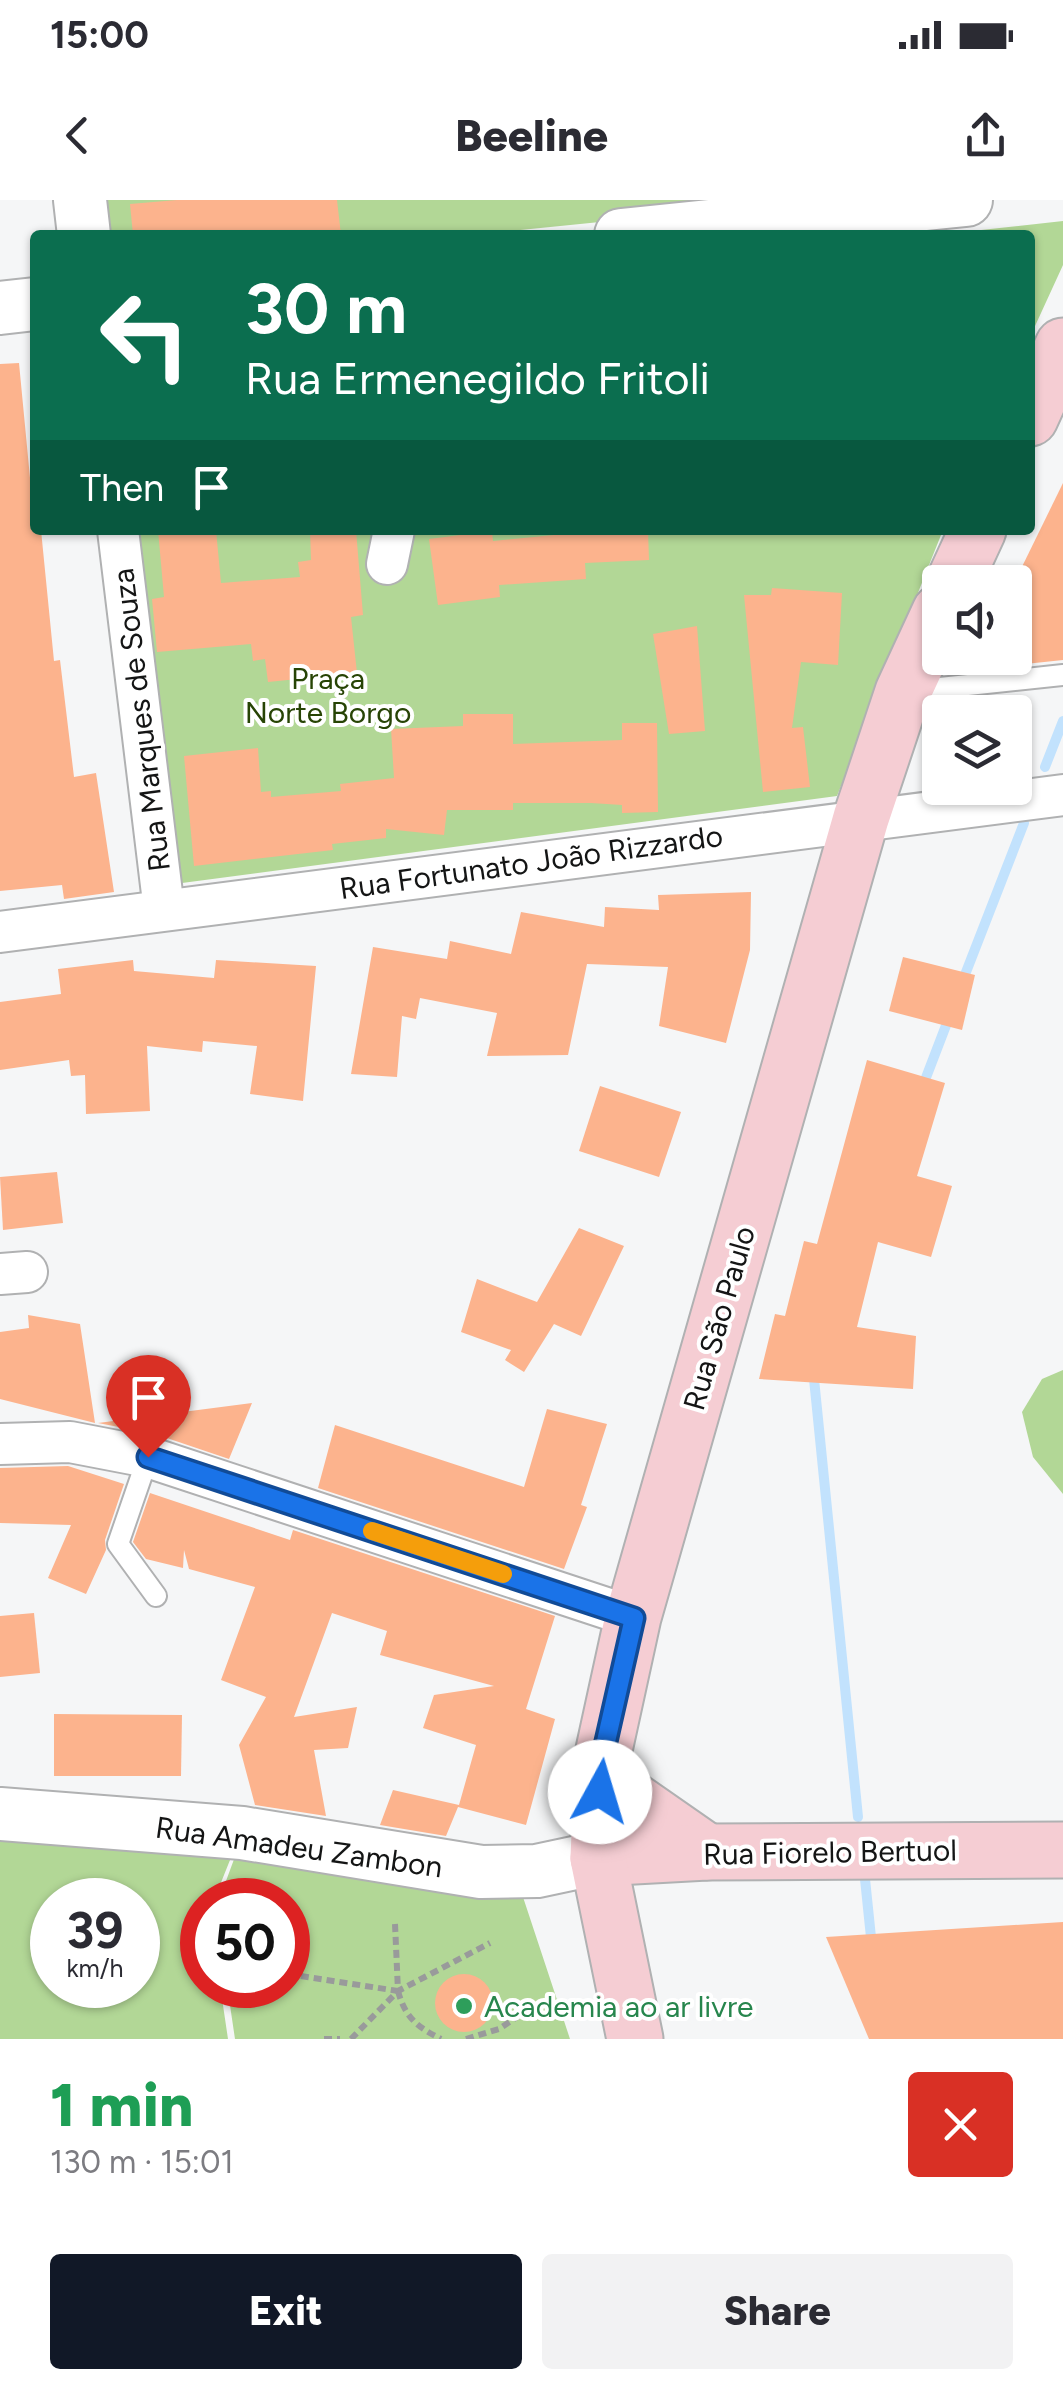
<!DOCTYPE html>
<meta charset="utf-8">
<style>
body{margin:0;font-family:Figtree,sans-serif;background:#f2f2f3;color:#2b2b33;height:100vh;display:flex;flex-direction:column;font-size:38px;white-space:nowrap}
*{box-sizing:border-box;margin:0}
p{font-size:32px;color:#7c7c81}
.icon{flex:none;width:55px;height:55px;fill:none;stroke:currentColor;stroke-width:2;stroke-linecap:round;stroke-linejoin:round}
.map{position:relative;height:1839px;overflow:hidden}
.details{display:flex;flex-direction:column;background:#fff;flex:1}
.details>*{flex:none}
.top-card{position:absolute;left:30px;top:30px;width:1005px;height:305px;border-radius:10px;box-shadow:0 2px 8px #0004;background:#0b6e4f;color:#fff;overflow:hidden}
.tools{position:absolute;left:922px;top:365px;display:grid;gap:20px}
.tools a{display:grid;place-items:center;width:110px;height:110px;border-radius:10px;background:#fff;box-shadow:0 2px 8px #0004;font-size:50px}
.speed{position:absolute;left:30px;top:1678px;display:flex;gap:20px;font-size:50px;font-weight:700;text-align:center}
.speed>*{display:grid;place-content:center;width:130px;height:130px;border-radius:50%;background:#fff;box-shadow:0 2px 8px #0004;line-height:1}
.speed small{font-size:25px;font-weight:400}
.speed .limit{border:15px solid #d22;background:#fff;color:#111}
.pin{position:absolute;display:grid;place-items:center;width:85px;height:85px;color:#fff;margin:-102px -42px;border-radius:50% 50% 50% 0;rotate:-45deg;box-shadow:0 0 10px #0007}
.pin .icon{rotate:45deg}
.me{position:absolute;width:110px;margin:-55px;rotate:6deg;stroke-linejoin:round;filter:drop-shadow(0 0 8px #0008)}
.turn{display:flex;align-items:center;gap:35px;height:210px;padding:0 50px;font-size:45px}
.turn .icon{width:130px;height:130px;stroke-width:2.5}
.turn b{display:block;font-size:70px;line-height:85px}
.then{display:flex;align-items:center;height:95px;padding:0 50px;background:#0003;gap:20px;font-size:38px}
.round{display:grid;place-items:center;flex:none;width:105px;height:105px;border-radius:10px;background:#f2f2f3}
.headline{display:flex;align-items:center;justify-content:space-between;height:170px;padding:0 50px}
h1{font-size:60px;font-weight:800;line-height:75px;color:#1e9e55}
.primary-button{display:flex;gap:20px;margin-top:auto;padding:20px 50px}
.primary-button a{flex:1;height:115px;border-radius:10px;background:#111827;color:#fff;font-size:40px;font-weight:800;line-height:115px;text-align:center}
.primary-button a+a{background:#f2f2f3;color:#2b2b33}
.status{display:flex;justify-content:space-between;align-items:center;height:70px;padding:0 50px;background:#fff;direction:ltr}
.status svg{height:28px;fill:currentColor}
header{display:flex;justify-content:space-between;align-items:center;height:130px;padding:0 50px;background:#fff;font-size:45px;font-weight:800}
.map>svg:first-child{display:block}
</style>
<div class="status"><b>15:00</b><svg viewBox="0 0 49 12"><path d="M0 12V9h3v3zM5 12V6h3v6zM10 12V3h3v9zM15 12V0h3v12zM26 1h20v11H26zM47 4h2v5h-2z"/></svg></div>
<header><svg class="icon" aria-label="back" viewBox="0 0 24 24"><path d="M15 5l-7 7 7 7"/></svg>Beeline<svg class="icon" aria-label="share" viewBox="0 0 24 24"><path d="M12 15V3M7 8l5-5 5 5M5 13v7h14v-7"/></svg></header>
<div class="map">
<svg width="1063" height="1839" viewBox="0 0 1063 1839">
<rect width="100%" height="100%" fill="#f5f6f7"/>
<g fill="#b2d796" fill-rule="evenodd">
<polygon points="101,0 818,0 470,35 105,35"/>
<polygon points="1063,21 1063,65 1030,137 1030,35 935,35"/>
<polygon points="138,330 943,330 837,596 182,683"/>
<polygon points="1063,1170 1063,1294 1033,1257 1022,1212 1042,1179"/>
<path d="M0,1622L234,1650L214,1700H202V1785H220L228,1839H0ZM52,1700H138V1785H52Z"/>
<polygon points="240,1643 520,1688 570,1839 235,1839 227,1785 288,1785 288,1700 219,1700"/>
</g>
<g fill="none" stroke-linecap="round" stroke-linejoin="round">
<g stroke="#c2e2fd" stroke-width="10">
<polyline points="1045,567 1063,521"/>
<polyline points="961,785 1024,623"/>
<polyline points="922,888 950,815"/>
<polyline points="813,1169 858,1617"/>
<polyline points="865,1679 872,1747"/>
</g>
</g>
<g fill="#fcb38d">
<polygon points="177,0 337,0 341,35 133,35 130,4"/>
<polygon points="19,163 35,330 41,330 54,461 60,460 74,577 96,573 114,692 64,699 62,685 0,691 0,164"/>
<polygon points="1063,283 1063,460 1015,465 1015,381"/>
<polygon points="158,330 216,330 221,383 300,377 298,362 311,360 310,330 356,330 363,415 351,417 357,473 268,482 265,459 253,461 251,444 157,452 152,399 164,397"/>
<polygon points="605,330 648,330 649,360 585,363 586,379 499,385 500,397 438,405 429,339 492,331 493,341"/>
<polygon points="772,388 842,393 838,465 801,462 792,528 803,527 810,587 763,592 744,395 771,395"/>
<polygon points="697,426 705,531 669,534 653,434"/>
<polygon points="463,514 513,514 513,544 622,540 622,523 657,523 658,612 622,613 622,605 591,603 513,603 513,610 447,610 444,635 386,629 386,638 332,644 333,650 194,666 184,556 258,548 261,592 271,591 271,597 341,591 340,584 394,578 391,529 463,526"/>
<polygon points="751,692 750,750 726,843 659,826 668,767 587,764 568,855 487,856 497,813 420,798 416,819 402,816 397,877 351,874 373,747 447,759 450,741 511,754 521,712 604,727 605,707 659,710 658,695"/>
<polygon points="903,757 975,775 962,830 889,811"/>
<polygon points="133,760 134,771 214,778 216,760 316,766 303,901 250,894 257,846 203,841 202,852 147,846 150,911 86,914 85,875 71,876 69,860 0,870 0,802 61,794 58,769"/>
<polygon points="867,860 945,883 917,976 952,986 931,1057 878,1042 857,1127 916,1136 913,1189 759,1179 775,1114 785,1116 804,1041 817,1044"/>
<polygon points="600,886 681,912 659,977 579,951"/>
<polygon points="57,972 63,1023 3,1030 0,977"/>
<polygon points="579,1028 624,1046 581,1136 554,1124 524,1172 505,1160 511,1150 461,1132 477,1079 537,1102"/>
<polygon points="28,1115 80,1124 95,1223 0,1199 0,1132 29,1128"/>
<polygon points="252,1203 229,1259 155,1234 98,1223"/>
<polygon points="547,1209 607,1224 581,1305 587,1307 564,1369 318,1288 335,1225 524,1287"/>
<polygon points="68,1266 124,1284 105,1340 106,1350 86,1394 48,1378 71,1325 0,1323 0,1268"/>
<polygon points="150,1293 290,1340 293,1330 555,1416 526,1509 555,1519 526,1625 458,1607 446,1636 380,1625 393,1590 459,1605 476,1545 423,1528 434,1495 494,1486 380,1455 387,1431 332,1413 294,1517 357,1507 348,1548 314,1550 326,1616 255,1605 239,1545 266,1497 221,1480 255,1387 189,1369 184,1350 183,1368 146,1359 133,1342"/>
<polygon points="34,1413 40,1473 0,1477 0,1416"/>
<polygon points="54,1514 182,1515 181,1576 54,1576"/>
<polygon points="1063,1722 1063,1839 869,1839 826,1737"/>
<circle cx="464" cy="1803" r="29"/>
</g>
<g fill="none" stroke-linecap="round" stroke-linejoin="round">
<defs>
<g id="service">
<polyline points="911,491 1063,475"/>
<polyline points="148,1257 118,1344 156,1396"/>
</g>
<g id="minor">
<polyline points="118,330 164,710"/>
<polyline points="387,364 394,330"/>
<polyline points="0,732 1063,595"/>
<polyline points="0,1074 27,1072"/>
<polyline points="0,1244 70,1242 148,1257 633,1417"/>
</g>
<g id="tertiary">
<polyline points="80,0 84,35"/>
<polyline points="621,35 966,0"/>
<polyline points="0,108 35,104"/>
<polyline points="0,1614 242,1633 481,1672 537,1671 598,1658"/>
</g>
<g id="secondary">
<polyline points="1030,218 1063,146"/>
<polyline points="954,382 978,330"/>
<polyline points="602,1559 628,1597 707,1652"/>
<polyline points="598,1658 707,1652 1063,1650"/>
<polyline points="635,1839 598,1658 602,1559 633,1417 861,618 903,492 940,412"/>
</g>
</defs>
<use href="#service" stroke="#b0b1b2" stroke-width="24"/>
<use href="#minor" stroke="#b0b1b2" stroke-width="44"/>
<use href="#tertiary" stroke="#b0b1b2" stroke-width="56"/>
<use href="#secondary" stroke="#b0b1b2" stroke-width="59"/>
<g stroke="#999a9b" stroke-width="6" stroke-dasharray="8 5" stroke-linecap="butt">
<polyline points="395,1724 398,1791 490,1743"/>
<polyline points="288,1774 398,1791"/>
<path d="M398,1791C405,1817 417,1827 441,1839"/>
<polyline points="324,1839 340,1839"/>
<polyline points="351,1839 397,1792"/>
<polyline points="466,1839 499,1829 520,1815"/>
</g>
<use href="#service" stroke="#fff" stroke-width="20"/>
<use href="#minor" stroke="#fff" stroke-width="40"/>
<use href="#tertiary" stroke="#fff" stroke-width="52"/>
<use href="#secondary" stroke="#f5cdd3" stroke-width="55"/>
</g>
<g fill="none" stroke-linecap="round" stroke-linejoin="round">
<defs>
<polyline id="route" points="148,1257 634,1418 602,1559 600,1592"/>
</defs>
<use href="#route" stroke="#114b97" stroke-width="25"/>
<use href="#route" stroke="#1a73e8" stroke-width="18"/>
<polyline stroke="#f59e0b" stroke-width="18" points="372,1331 503,1374"/>
</g>
<circle fill="#2e9e5b" stroke="#fff" stroke-width="4" cx="464" cy="1806" r="10"/>
<g text-anchor="middle" dominant-baseline="central" stroke-width="8" stroke-linejoin="round" paint-order="stroke">
<g font-size="30" fill="#274405" stroke="#fff">
<text x="328" y="478">Praça<tspan x="328" dy="34">Norte Borgo</tspan></text>
</g>
<g font-size="30" fill="#141515" stroke="#fff">
<text transform="translate(141 520) rotate(-97)">Rua Marques de Souza</text>
<text transform="translate(531 662) rotate(-8)">Rua Fortunato João Rizzardo</text>
<text transform="translate(719 1118) rotate(-74)">Rua São Paulo</text>
<text transform="translate(299 1647) rotate(8)">Rua Amadeu Zambon</text>
<text transform="translate(830 1652) rotate(-1)">Rua Fiorelo Bertuol</text>
</g>
<g font-size="30" fill="#27864d" stroke="#fff" text-anchor="start">
<text x="484" y="1806">Academia ao ar livre</text>
</g>
</g>
</svg>
<div class="tools">
<a><svg class="icon" aria-label="sound" viewBox="0 0 24 24"><path d="M4 9h4l5-4v14l-5-4H4zM17 9q2 3 0 6"/></svg></a>
<a><svg class="icon" aria-label="layers" viewBox="0 0 24 24"><path d="M12 4l9 5-9 5-9-5zM3 14l9 5 9-5"/></svg></a>
</div>
<div class="speed"><div>39<small>km/h</small></div><div class="limit">50</div></div>
<div class="pin" style="left:148px;top:1257px;background:#d93025"><svg class="icon" aria-label="arrive" viewBox="0 0 24 24"><path d="M6 21V4h12l-3 4 3 4H6"/></svg></div>
<svg class="me" style="left:600px;top:1592px" viewBox="-20 -20 40 40"><circle r="19" fill="#fff"/><path d="M0-13L10 11 0 6-10 11z" fill="#1a73e8"/></svg>
<div class="top-card">
<div class="turn"><svg class="icon" aria-label="left" viewBox="0 0 24 24"><path d="M17 20v-9H6M10 6l-5 5 5 5"/></svg><div><b>30 m</b>Rua Ermenegildo Fritoli</div></div>
<div class="then">Then<svg class="icon" aria-label="arrive" viewBox="0 0 24 24"><path d="M6 21V4h12l-3 4 3 4H6"/></svg></div>
</div>
</div>
<section class="details">
<div class="headline"><div><h1>1 min</h1><p>130 m · 15:01</p></div><a class="round" style="background:#d93025;color:#fff"><svg class="icon" aria-label="close" viewBox="0 0 24 24"><path d="M6 6l12 12M18 6L6 18"/></svg></a></div>
<div class="primary-button"><a>Exit</a><a>Share</a></div>
</section>
